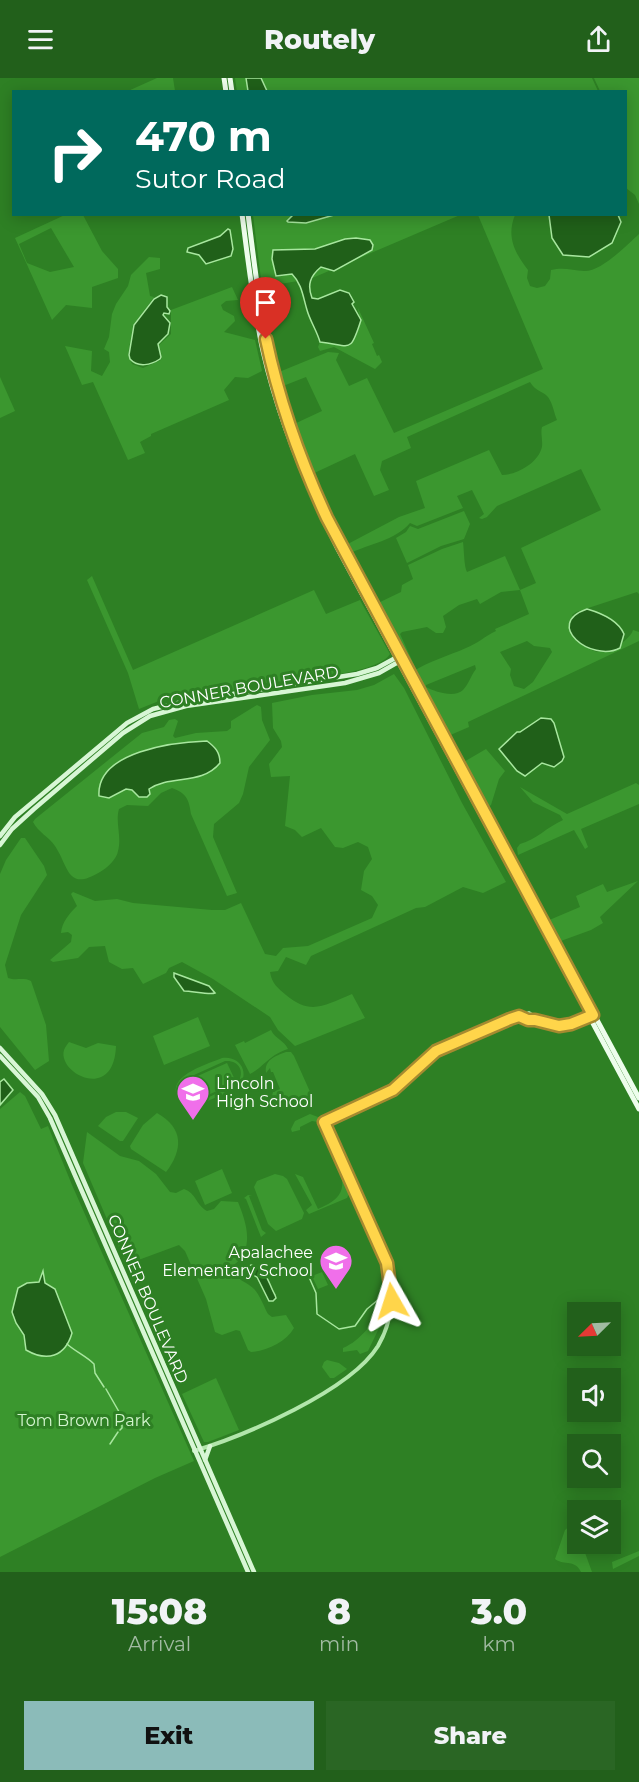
<!DOCTYPE html>
<style>
body{margin:0;font-family:Montserrat,sans-serif;background:#2a6624;color:#f1f3f6;height:100vh;display:flex;flex-direction:column;font-size:22px;white-space:nowrap}
*{box-sizing:border-box;margin:0}
p{font-size:20px;color:#a2bba3}
.icon{flex:none;width:33px;height:33px;fill:none;stroke:currentColor;stroke-width:2;stroke-linecap:round;stroke-linejoin:round}
.map{position:relative;height:1494px;overflow:hidden}
.details{display:flex;flex-direction:column;background:#22601b;flex:1}
.details>*{flex:none}
.guide{position:absolute;left:12px;top:12px;width:615px;height:126px;border-radius:0px;box-shadow:0 3px 15px #0003;background:#00695c;color:#fff;overflow:hidden}
.needle{width:39px;rotate:246deg}
.tools{position:absolute;left:567px;top:1224px;display:grid;gap:12px}
.tools a{display:grid;place-items:center;width:54px;height:54px;border-radius:0px;background:#22601b;box-shadow:0 3px 15px #0003;font-size:30px}
.pin{position:absolute;display:grid;place-items:center;width:51px;height:51px;color:#fff;margin:-62px -26px;border-radius:50% 50% 50% 0;rotate:-45deg;box-shadow:0 0 6px #0007}
.pin .icon{rotate:45deg}
.me{position:absolute;width:66px;margin:-33px;rotate:354deg;stroke-linejoin:round;filter:drop-shadow(0 0 4px #0008)}
.turn{display:flex;align-items:center;gap:21px;height:126px;padding:0 24px;font-size:27px}
.turn .icon{width:78px;height:78px;stroke-width:2.5}
.turn b{display:block;font-size:42px;line-height:51px}
.eta{display:flex;justify-content:space-evenly;align-items:center;height:102px;text-align:center}
.eta b{font-size:36px;font-weight:800;line-height:42px}
.primary-button{display:flex;gap:12px;margin-top:auto;padding:12px 24px}
.primary-button a{flex:1;height:69px;border-radius:0px;background:#8bbbb9;color:#111;font-size:24px;font-weight:800;line-height:69px;text-align:center}
.primary-button a+a{background:#2a6624;color:#f1f3f6}
header{display:flex;justify-content:space-between;align-items:center;height:78px;padding:0 24px;background:#22601b;font-size:27px;font-weight:800}
.map>svg:first-child{display:block}
</style>
<header><svg class="icon" aria-label="menu" viewBox="0 0 24 24"><path d="M4 6h16M4 12h16M4 18h16"/></svg>Routely<svg class="icon" aria-label="share" viewBox="0 0 24 24"><path d="M12 15V3M7 8l5-5 5 5M5 13v7h14v-7"/></svg></header>
<div class="map">
<svg width="639" height="1494" viewBox="0 0 639 1494">
<rect width="100%" height="100%" fill="#2e8024"/>
<g fill="#3b972f" fill-rule="evenodd">
<polygon points="157,0 173,0 175,13 128,13"/>
<polygon points="235,0 592,0 598,13 237,14"/>
<polygon points="594,0 639,0 639,126 635,117 626,110 626,14 600,13"/>
<path d="M67,136L83,137L102,173L118,191V200L92,209V230L66,227L52,242L15,160ZM51,150L74,189L50,194L27,185L19,166Z"/>
<polygon points="253,137 460,137 310,201 262,209"/>
<path d="M478,137H515C506,159 515,175 528,192L527,200L530,208L537,210L545,208L550,201L551,192C563,189 572,192 584,193C601,194 627,167 639,156V516L637,514L576,534L572,537L589,571L597,574L619,570C623,562 631,559 633,552L639,554V563L468,644L469,649L448,658L412,594C429,583 448,578 466,570C477,566 485,558 496,553L495,551L529,536L520,512L501,514L480,526L477,521L459,527L443,538L446,549L443,555H436L427,549L402,554L400,556L415,589L410,590L376,526L401,514L402,507L413,501L408,487L442,471L463,464C464,471 464,489 467,494L505,478L520,512L536,505L521,470L601,432L581,391L497,428L487,439L482,441L479,440L484,436L472,412L457,418L463,430L417,448L410,445C396,462 369,466 348,476L344,468L399,439L425,430L416,403L489,372L502,397C516,397 536,386 541,372C544,365 540,356 542,349L557,342C554,335 553,326 548,319C543,313 536,314 530,304L407,359L411,370L382,383L380,392L389,412L374,418L355,376L310,397L292,347L322,333L306,299L283,308L279,294L328,274L339,275L336,282L349,308L367,300L394,355L543,291ZM527,563L534,568L550,570L552,574L533,604L524,611L514,608L510,597L511,591L500,574ZM475,587L476,591C471,597 469,606 463,612C455,620 435,614 426,609V607Z"/>
<polygon points="149,179 160,180 160,191 146,195 150,218 154,219 133,247 128,277 132,286 143,290 161,282 162,278 159,267 171,256 171,232 232,209 238,222 226,223 221,227 223,232 234,238 235,243 224,254 255,262 262,293 248,300 235,299 224,312 229,322 151,356 151,358 140,364 145,375 128,382 93,304 82,307 65,268 92,273 91,293 102,298 110,284 109,274 104,271 109,259 112,236 116,226 128,208 131,197"/>
<path d="M358,230L374,265L372,266L377,278L379,277L382,284L375,291L334,269L320,273L318,269L320,264L349,268C361,256 360,244 358,230Z"/>
<polygon points="0,299 15,333 0,340"/>
<polygon points="464,433 470,446 464,461 441,468 407,485 396,460 406,454 410,448 418,451"/>
<path d="M92,498L133,592L314,512L326,536L360,522L390,576C377,598 280,603 253,606L240,611L164,621L139,631L128,595L87,502Z"/>
<path d="M394,596L404,610L462,725L506,804L483,815L463,809L425,829L416,830L311,878L306,887L286,879L278,893L270,894C272,906 278,910 286,917C311,938 325,927 352,916L365,940L295,968L278,952L270,939L213,901L182,884L169,890L166,895L143,906L133,890L122,891L109,884L105,868L89,869L78,880L53,884L50,882L71,864L72,857L68,854L61,855C62,844 69,836 77,828L71,816L73,814L95,823L117,821L133,825L212,832H225L241,825L265,876L276,878L283,870L308,868L372,840L378,827L372,818L361,812L364,793L372,781L368,769L358,764L343,770L335,769L321,750L302,759L295,752L285,748L290,698L271,699L269,686L282,669L281,663L273,650L272,625L312,617L357,612L374,607Z"/>
<path d="M257,627L261,629L262,642L270,662L249,689L243,716L239,725L214,746L213,759L237,815L227,818L191,736C189,721 186,715 172,710L161,715L148,728L127,727L119,731C115,744 122,759 118,773C117,781 107,790 100,794C67,814 69,789 55,768C49,759 38,754 33,744L35,741L142,655L164,649L169,642L175,641L178,643L173,658L175,660L196,655L227,653L231,650V643Z"/>
<polygon points="486,671 505,693 499,701 491,727 486,730 462,685"/>
<path d="M636,705L639,707V726L581,751L588,769L585,771L574,752L518,777L517,770L520,766C536,762 547,749 563,742L560,737L533,724L520,709L567,736Z"/>
<path d="M21,760H25L44,788L47,797L21,837L5,887L8,900C16,903 23,899 31,903L46,947L49,983L35,992L0,949V796L6,782Z"/>
<polygon points="638,803 600,839 603,845 591,852 558,864 547,843 580,829 576,818 603,806 607,814"/>
<polygon points="198,939 210,968 164,987 153,958"/>
<path d="M271,952C275,961 284,962 288,971C269,977 265,988 250,996L235,967L244,963L245,965Z"/>
<path d="M69,964L86,970L98,965L116,968C114,1025 57,995 64,972C65,969 67,967 69,964Z"/>
<path d="M286,974H291L294,978L311,1016L310,1023L296,1025L274,1022L272,1018L273,1014L280,1011L273,994H271L270,990L266,995C264,982 275,978 286,974Z"/>
<path d="M222,980C242,977 252,999 235,1011L187,1032L186,1030L189,1028C182,1025 178,1022 176,1015C172,996 208,986 222,980ZM225,983C239,982 245,993 238,1005L197,1025C187,1027 180,1022 179,1012L183,1002Z"/>
<polygon points="227,985 236,1004 193,1024 184,1004"/>
<polygon points="20,1014 25,1018 41,1051 48,1048 72,1107 194,1383 155,1400 0,1479 0,1031"/>
<polygon points="116,1034 126,1034 138,1040 123,1063 120,1063 98,1048 106,1039"/>
<path d="M157,1035C184,1050 183,1072 166,1094L131,1071L130,1068L143,1047Z"/>
<polygon points="310,1036 318,1039 318,1044 312,1043 300,1049 300,1052 292,1054 291,1051 295,1043"/>
<path d="M87,1054L120,1078L139,1083L156,1096L170,1114L176,1115L184,1111C197,1116 195,1126 207,1133L214,1131L221,1123L238,1124C246,1144 255,1169 235,1186C235,1205 243,1200 254,1211C260,1217 264,1229 268,1236L272,1239L286,1237L294,1250C286,1264 267,1273 251,1274L248,1272L240,1253L236,1252L222,1257L215,1254L206,1221L185,1173L179,1167L133,1184L124,1181L83,1085Z"/>
<path d="M332,1071L349,1116L347,1120L309,1136L306,1132L312,1127L295,1096L303,1099L318,1131C352,1117 344,1102 332,1074L329,1073Z"/>
<polygon points="222,1091 232,1115 205,1127 195,1103"/>
<polygon points="275,1096 283,1098 287,1101 304,1135 302,1141 276,1153 268,1146 254,1109 257,1103"/>
<polygon points="248,1117 252,1118 249,1118 262,1152 266,1155 261,1159 246,1121 244,1120"/>
<polygon points="322,1194 328,1207 318,1211 312,1198"/>
<path d="M385,1231L381,1246L368,1273L360,1276L357,1272L343,1274V1270C362,1262 371,1245 385,1231Z"/>
<polygon points="327,1282 339,1285 347,1291 334,1300 330,1300 322,1289 324,1284"/>
<polygon points="216,1300 239,1352 208,1364 204,1364 182,1316"/>
<path d="M577,1442L578,1466H594L584,1472L592,1494H581C575,1481 565,1488 555,1481L565,1452Z"/>
<polygon points="639,1473 639,1478 613,1491 612,1484"/>
</g>
<g fill="#206019" stroke="#a8e79f" stroke-width="1.5">
<polygon points="246,0 261,0 267,13 248,13"/>
<polygon points="293,137 293,136 334,137 306,145 288,144 287,143"/>
<polygon points="549,137 618,137 621,144 612,165 589,179 563,177 552,160"/>
<polygon points="228,151 230,152 233,171 231,178 206,186 199,177 187,174 188,170 220,158"/>
<path d="M356,160L370,162L373,167L372,172L334,193L321,189C310,198 307,207 312,220L318,221L340,212L349,215L354,224L352,226L361,242C350,277 351,267 320,264C317,253 310,243 307,232C303,219 302,206 292,196L276,198L272,181L273,172L315,171L345,161Z"/>
<path d="M161,217L167,219V229L170,233L169,236L164,235L163,237L170,245L168,256L158,266L161,279L160,281C151,287 138,290 130,281L129,277L134,247L154,221Z"/>
<path d="M587,531C601,535 618,542 624,556L620,570C591,585 543,546 587,531Z"/>
<polygon points="541,640 551,641 554,645 564,679 562,683 554,689 542,685 525,698 517,693 499,671 517,654 520,654"/>
<path d="M207,663C215,669 220,674 220,685C201,708 171,696 149,711L150,716L147,719H139L132,712L126,711L109,720L99,718C96,673 175,664 207,663Z"/>
<path d="M174,895L209,908L215,915C210,917 192,913 184,913L174,899Z"/>
<polygon points="4,1001 13,1012 0,1027 0,1004"/>
<path d="M251,1187C267,1190 268,1205 275,1217L276,1220L273,1223H269L257,1199L247,1194L246,1190Z"/>
<path d="M43,1193L45,1205L55,1211L72,1255C65,1279 47,1284 26,1272L24,1257L16,1245L12,1234L18,1210L27,1205L39,1204Z"/>
</g>
<g fill="none" stroke-linecap="round" stroke-linejoin="round">
<g stroke="#a8e79f" stroke-width="1.5">
<polyline points="309,1199 316,1215 317,1236 339,1251 355,1248 367,1231 385,1216"/>
<path d="M67,1266C76,1274 86,1278 94,1286L95,1295L104,1309"/>
<polyline points="106,1311 122,1339 122,1350 120,1352"/>
<polyline points="110,1366 118,1354"/>
</g>
<g stroke="#b2e6ab" stroke-width="4">
<polyline points="519,938 528,942 537,942"/>
<polyline points="376,1163 387,1192"/>
<path d="M194,1373C244,1358 350,1313 378,1268C392,1244 395,1216 388,1189C385,1175 375,1162 369,1148C354,1114 339,1079 324,1044C348,1033 376,1025 397,1009C412,998 421,983 436,973L529,935C550,952 568,949 591,938"/>
</g>
<g stroke="#d8f6d5" stroke-width="4.5">
<polyline points="0,758 15,739 127,645 153,631 182,624 357,596 377,590 399,578"/>
<polyline points="0,767 12,751 34,731 123,655 150,638 186,628 345,605 379,595 400,583"/>
<polyline points="0,970 42,1016 55,1037 254,1494"/>
<polyline points="0,978 38,1019 50,1040 248,1494"/>
<polyline points="205,1382 210,1368"/>
</g>
<g stroke="#edfdec" stroke-width="5">
<polyline points="224,0 226,14"/>
<polyline points="230,0 232,14"/>
<path d="M242,136C248,182 253,228 263,273C279,343 306,408 338,471L639,1031"/>
<path d="M248,136C253,174 257,212 264,250C275,316 298,379 327,440L639,1020"/>
</g>
</g>
<g fill="none" stroke-linecap="round" stroke-linejoin="round">
<defs>
<path id="route" d="M266,261C279,323 300,382 327,440L593,937L571,946L559,948L535,942H528L519,938L510,941L436,973L393,1012L324,1044L387,1185L392,1223"/>
</defs>
<use href="#route" stroke="#a68a30" stroke-width="15"/>
<use href="#route" stroke="#ffd54a" stroke-width="10"/>
</g>
<defs>
<symbol id="school-pin" viewBox="-11 -11 22 30"><path d="M0 17L-7.5 6A9.5 9.5 0 1 1 7.5 6Z" fill="#f06fea" stroke="#2e8024"/><path d="M0-5L7-2L0 1L-7-2ZM-4 1L0 2.5L4 1V4Q0 6-4 4Z" fill="#fff"/></symbol>
</defs>
<g fill-rule="evenodd">
<use href="#school-pin" x="174" y="995" width="38" height="52"/>
<use href="#school-pin" x="317" y="1164" width="38" height="52"/>
</g>
<g text-anchor="middle" dominant-baseline="central" stroke-width="6" stroke-linejoin="round" paint-order="stroke">
<g font-size="16" fill="#fff" stroke="#2e8024">
<text transform="translate(249 609) rotate(-10)">CONNER BOULEVARD</text>
<text transform="translate(148 1221) rotate(67)">CONNER BOULEVARD</text>
</g>
<g font-size="16" fill="#fff" stroke="#2e8024" text-anchor="start">
<text x="216" y="1005">Lincoln<tspan x="216" dy="18">High School</tspan></text>
<text x="313" y="1174" text-anchor="end">Apalachee<tspan x="313" dy="18">Elementary School</tspan></text>
</g>
<g font-size="16" fill="#d3f5ce" stroke="#2e8024">
<text x="84" y="1342">Tom Brown Park</text>
</g>
</g>
</svg>
<div class="tools">
<a><svg class="needle" viewBox="-14 -14 28 28"><path d="M0-13l5 13h-10z" fill="#e53935"/><path d="M0 13l5-13h-10z" fill="#a2bba3"/></svg></a>
<a><svg class="icon" aria-label="sound" viewBox="0 0 24 24"><path d="M4 9h4l5-4v14l-5-4H4zM17 9q2 3 0 6"/></svg></a>
<a><svg class="icon" aria-label="search" viewBox="0 0 24 24"><circle cx="10" cy="10" r="6"/><path d="M15 15l6 6"/></svg></a>
<a><svg class="icon" aria-label="layers" viewBox="0 0 24 24"><path d="M12 4l9 5-9 5-9-5zM3 14l9 5 9-5"/></svg></a>
</div>
<div class="pin" style="left:266px;top:261px;background:#d93025"><svg class="icon" aria-label="arrive" viewBox="0 0 24 24"><path d="M6 21V4h12l-3 4 3 4H6"/></svg></div>
<svg class="me" style="left:392px;top:1223px" viewBox="-20 -20 40 40"><path d="M0-17L14 15 0 8-14 15z" fill="#ffd54a" stroke="#fff" stroke-width="4"/></svg>
<div class="guide">
<div class="turn"><svg class="icon" aria-label="right" viewBox="0 0 24 24"><path d="M7 20v-9h11M14 6l5 5-5 5"/></svg><div><b>470 m</b>Sutor Road</div></div>
</div>
</div>
<section class="details">
<div class="eta">
<div><b>15:08</b><p>Arrival</p></div>
<div><b>8</b><p>min</p></div>
<div><b>3.0</b><p>km</p></div>
</div>
<div class="primary-button"><a>Exit</a><a>Share</a></div>
</section>
